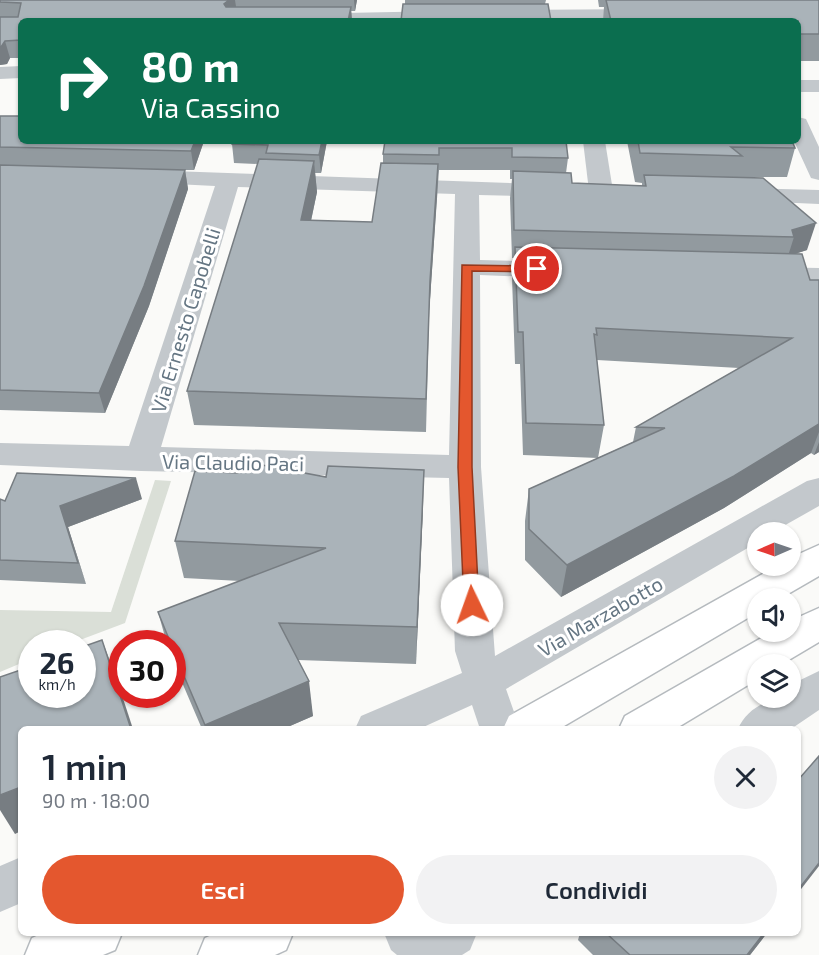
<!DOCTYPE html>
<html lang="it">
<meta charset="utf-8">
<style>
body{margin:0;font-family:"Exo 2",sans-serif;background:#f2f2f3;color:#1f2937;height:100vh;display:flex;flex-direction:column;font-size:22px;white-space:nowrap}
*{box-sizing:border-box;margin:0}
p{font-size:20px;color:#747a83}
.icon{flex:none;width:33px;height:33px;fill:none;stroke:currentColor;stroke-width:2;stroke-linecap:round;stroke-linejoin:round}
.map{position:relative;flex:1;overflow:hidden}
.details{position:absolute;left:18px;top:726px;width:783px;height:210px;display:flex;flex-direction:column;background:#fff;border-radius:9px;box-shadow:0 2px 4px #0004}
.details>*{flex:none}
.top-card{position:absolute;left:18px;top:18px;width:783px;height:126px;border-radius:9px;box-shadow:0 2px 4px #0004;background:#0b6e4f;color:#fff;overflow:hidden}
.needle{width:39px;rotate:268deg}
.tools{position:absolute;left:747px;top:522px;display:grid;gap:12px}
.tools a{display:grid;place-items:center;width:54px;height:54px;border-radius:50%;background:#fff;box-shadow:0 2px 4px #0004;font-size:30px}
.speed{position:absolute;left:18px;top:630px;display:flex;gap:12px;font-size:30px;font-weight:700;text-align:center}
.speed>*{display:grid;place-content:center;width:78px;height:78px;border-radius:50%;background:#fff;box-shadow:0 2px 4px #0004;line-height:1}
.speed small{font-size:15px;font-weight:400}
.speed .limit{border:9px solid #d22;background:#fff;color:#111}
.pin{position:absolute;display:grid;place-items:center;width:51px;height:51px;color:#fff;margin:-26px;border:3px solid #fff;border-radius:50%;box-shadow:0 2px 6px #0007}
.me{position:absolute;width:66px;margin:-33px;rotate:357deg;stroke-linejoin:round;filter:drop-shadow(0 0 4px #0008)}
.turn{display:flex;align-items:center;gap:21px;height:126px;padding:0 24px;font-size:27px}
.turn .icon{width:78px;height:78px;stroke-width:2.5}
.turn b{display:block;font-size:42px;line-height:51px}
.round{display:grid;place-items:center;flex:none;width:63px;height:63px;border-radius:32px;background:#f2f2f3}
.summary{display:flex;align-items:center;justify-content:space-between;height:102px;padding:0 24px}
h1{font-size:36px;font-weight:600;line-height:45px}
.primary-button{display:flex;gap:12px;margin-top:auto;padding:12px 24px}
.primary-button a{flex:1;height:69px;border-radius:36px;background:#e4572e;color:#fff;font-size:24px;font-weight:600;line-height:69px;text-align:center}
.primary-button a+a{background:#f2f2f3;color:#1f2937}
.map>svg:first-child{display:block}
</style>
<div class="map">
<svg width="819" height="955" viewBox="0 0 819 955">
<rect width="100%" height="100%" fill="#fafaf8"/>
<polygon fill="#dadfd7" points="155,480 171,481 125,623 72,643 32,644 31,659 0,672 0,610 111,612"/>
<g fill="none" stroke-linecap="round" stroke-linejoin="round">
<defs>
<g id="major">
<polygon points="819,545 819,576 781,598 758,598 758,612 559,729 503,729 509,716 777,566 790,566 790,558"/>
<polygon points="819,608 819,642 782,664 758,664 758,679 675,729 619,729 625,716 772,632 790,632 790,621"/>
<polygon points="43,933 122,933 115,950 103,955 25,955 32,938"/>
<polygon points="216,933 293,933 286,950 275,955 198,955 205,938"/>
</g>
</defs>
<use href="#major" stroke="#b5babe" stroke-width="3"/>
<g fill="#c3c8cc" fill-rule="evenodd">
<polygon points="649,9 656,11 658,15 656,19 504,21 497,16 506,10"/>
<polygon points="445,11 452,13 454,17 452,21 228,21 237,15"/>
<polygon points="21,66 21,78 0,79 0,67"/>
<rect x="798" y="80" width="21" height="12"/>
<polygon points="798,117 806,119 819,147 819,180 811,178 794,141 798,141"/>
<polygon points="583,141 605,141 613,191 609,196 601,198 593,196 589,191"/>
<path d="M143,170L564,185L568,190L564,195L556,197L479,195L480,260L557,262L566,264L570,270L566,276L557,278L480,275L481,467L495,656L807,481L819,478V506L773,532H758V542L506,689L520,729H480L472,705L419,729H355L361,716L462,673L455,651L449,478L141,471L0,465V443L129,446L215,186L135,182L131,177L135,172ZM238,187L455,194L449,455L161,447Z"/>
<polygon points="739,188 819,190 819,204 730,200 727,195 730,190"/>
<polygon points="765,267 819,268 819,284 756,281 752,275 756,269"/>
<path d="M819,671V710L791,729H738C747,708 768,698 790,698V685Z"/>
<polygon points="21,857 21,903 0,912 0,866"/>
<polygon points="384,933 477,933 470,950 462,955 397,955 391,950"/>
</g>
<use href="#major" fill="#fff" fill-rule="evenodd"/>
</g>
<g fill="#929a9f">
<polygon points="0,0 357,0 355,11 351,11 352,21 21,21 21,58 10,58 7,64 0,65"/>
<polygon points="405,0 546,0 545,4 405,4"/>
<polygon points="598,0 819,0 819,61 798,61 798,21 603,21 604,7 599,7"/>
<polygon points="0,116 21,141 204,141 194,170 185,170 188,189 149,306 105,413 0,410"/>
<polygon points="327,141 321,173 315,173 317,192 311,221 372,222 383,163 383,154 385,141 566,141 568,158 566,173 572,183 642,186 642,183 635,182 627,141 792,141 795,148 787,177 736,177 807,250 795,254 810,280 819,280 819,452 814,455 811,453 724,508 561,597 525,560 525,521 529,489 633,442 636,427 739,368 597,360 604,425 598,458 523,455 520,364 515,364 512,278 514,258 512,258 510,198 512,179 510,179 510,170 439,170 429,314 426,432 194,425 187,391 258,164 234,163 232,144"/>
<polygon points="0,499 5,501 142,499 68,527 86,584 0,580"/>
<polygon points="423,507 416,664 298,660 313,716 283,729 202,729 172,659 172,644 167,644 158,612 240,581 184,578 175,541"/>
<polygon points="580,933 767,933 750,955 593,955 578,940"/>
</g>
<g fill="#777d82">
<polygon points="229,0 235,0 237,13 226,21 224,4"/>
<polygon points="354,0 357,0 355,11"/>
<polygon points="351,7 352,21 348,21"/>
<polygon points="5,41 10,58 7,64 0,65 0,47"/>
<polygon points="195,141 204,141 194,170 191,151"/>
<polygon points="322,141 327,141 321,173 319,155"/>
<polygon points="314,161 317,192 304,253 301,220"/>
<polygon points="438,164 437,196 429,314 426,432 430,281"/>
<polygon points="185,170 188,189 149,306 105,413 99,393"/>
<polygon points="816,223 807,250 788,256 794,237 792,230"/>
<polygon points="819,424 819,432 811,453 724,508 561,597 567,565"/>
<polygon points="819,442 819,452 814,455"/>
<polygon points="424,470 423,507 416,664 417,627"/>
<polygon points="136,478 142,499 68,527 86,584 60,506"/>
<polygon points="102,640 117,680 133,729 131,729"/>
<polygon points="309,681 313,716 283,729 206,729 205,725"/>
<polygon points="21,787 21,831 15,834 0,810 0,795"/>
<polygon points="819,863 819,866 798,893 798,890"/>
<polygon points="764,933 767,933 750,955 747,955"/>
</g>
<g fill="#aab3b9" stroke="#777d82" stroke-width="1.5">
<polygon points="0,0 229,0 224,4 226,7 351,7 348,21 21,21 21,40 5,41 1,47 0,47 0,17 18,17 21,3 0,2"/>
<polygon points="606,0 819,0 819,34 798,34 798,21 611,21"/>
<polygon points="403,4 548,4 551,21 401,21"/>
<polygon points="0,116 21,116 21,141 195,141 191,151 0,147"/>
<polygon points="232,141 322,141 319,155 266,153 268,145 232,144"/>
<polygon points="385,141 566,141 568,158 512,157 512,148 439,148 439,155 383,154"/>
<polygon points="638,141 792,141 795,148 731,147 742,156 640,153"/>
<polygon points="259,159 314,161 301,220 372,222 381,163 438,164 430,281 426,399 187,391"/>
<polygon points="0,165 185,170 144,286 99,393 0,390"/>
<polygon points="513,171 571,173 572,183 646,186 644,175 763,178 816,223 792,230 794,237 514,230"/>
<polygon points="515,247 802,254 810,280 819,280 819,424 734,476 567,565 529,529 529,489 665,428 636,427 792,338 596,328 597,335 594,334 604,425 526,423 523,332 518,332"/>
<polygon points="241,461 326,477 328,466 424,470 417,627 279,623 309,681 205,725 172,648 172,644 171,644 158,612 326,548 175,541 195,471 238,473"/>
<polygon points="17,473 136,478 60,506 78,563 0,560 0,499 5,501"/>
<polygon points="102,640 131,729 21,729 21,787 0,795 0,677 32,666 32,694 82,694 82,647"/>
<polygon points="819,756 819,863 798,890 798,780"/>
<polygon points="606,933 764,933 747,955 630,955"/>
</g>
<polygon fill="#e4572e" stroke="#94391e" stroke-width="1.5" points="462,265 537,266 542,269 537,272 472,271 472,467 479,605 472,611 464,605 458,467"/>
<g text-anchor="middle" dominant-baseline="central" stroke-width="6" stroke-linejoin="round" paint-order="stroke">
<g font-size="20" fill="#657683" stroke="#fff">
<text transform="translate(185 320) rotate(-73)">Via Ernesto Capobelli</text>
<text transform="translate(233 462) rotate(1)">Via Claudio Paci</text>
<text transform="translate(600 616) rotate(-30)">Via Marzabotto</text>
</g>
</g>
</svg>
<div class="tools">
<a><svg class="needle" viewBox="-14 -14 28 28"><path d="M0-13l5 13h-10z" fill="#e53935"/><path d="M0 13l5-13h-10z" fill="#747a83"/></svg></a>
<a><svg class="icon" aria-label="sound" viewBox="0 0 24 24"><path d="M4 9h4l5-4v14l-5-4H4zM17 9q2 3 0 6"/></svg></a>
<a><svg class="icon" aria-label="layers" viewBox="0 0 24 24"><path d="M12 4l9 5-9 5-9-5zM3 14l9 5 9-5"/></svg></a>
</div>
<div class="speed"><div>26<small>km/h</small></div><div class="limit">30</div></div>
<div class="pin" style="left:537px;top:269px;background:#d93025"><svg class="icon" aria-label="arrive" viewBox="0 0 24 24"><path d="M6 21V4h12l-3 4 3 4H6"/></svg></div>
<svg class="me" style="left:472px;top:605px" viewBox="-20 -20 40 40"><circle r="19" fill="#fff"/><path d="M0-13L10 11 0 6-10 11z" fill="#e4572e"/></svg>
<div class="top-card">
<div class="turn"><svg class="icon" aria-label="right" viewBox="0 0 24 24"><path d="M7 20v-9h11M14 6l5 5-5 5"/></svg><div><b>80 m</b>Via Cassino</div></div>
</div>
<section class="details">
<div class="summary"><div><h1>1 min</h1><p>90 m · 18:00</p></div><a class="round"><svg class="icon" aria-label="close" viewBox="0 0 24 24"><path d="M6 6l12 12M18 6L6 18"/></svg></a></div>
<div class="primary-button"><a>Esci</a><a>Condividi</a></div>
</section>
</div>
